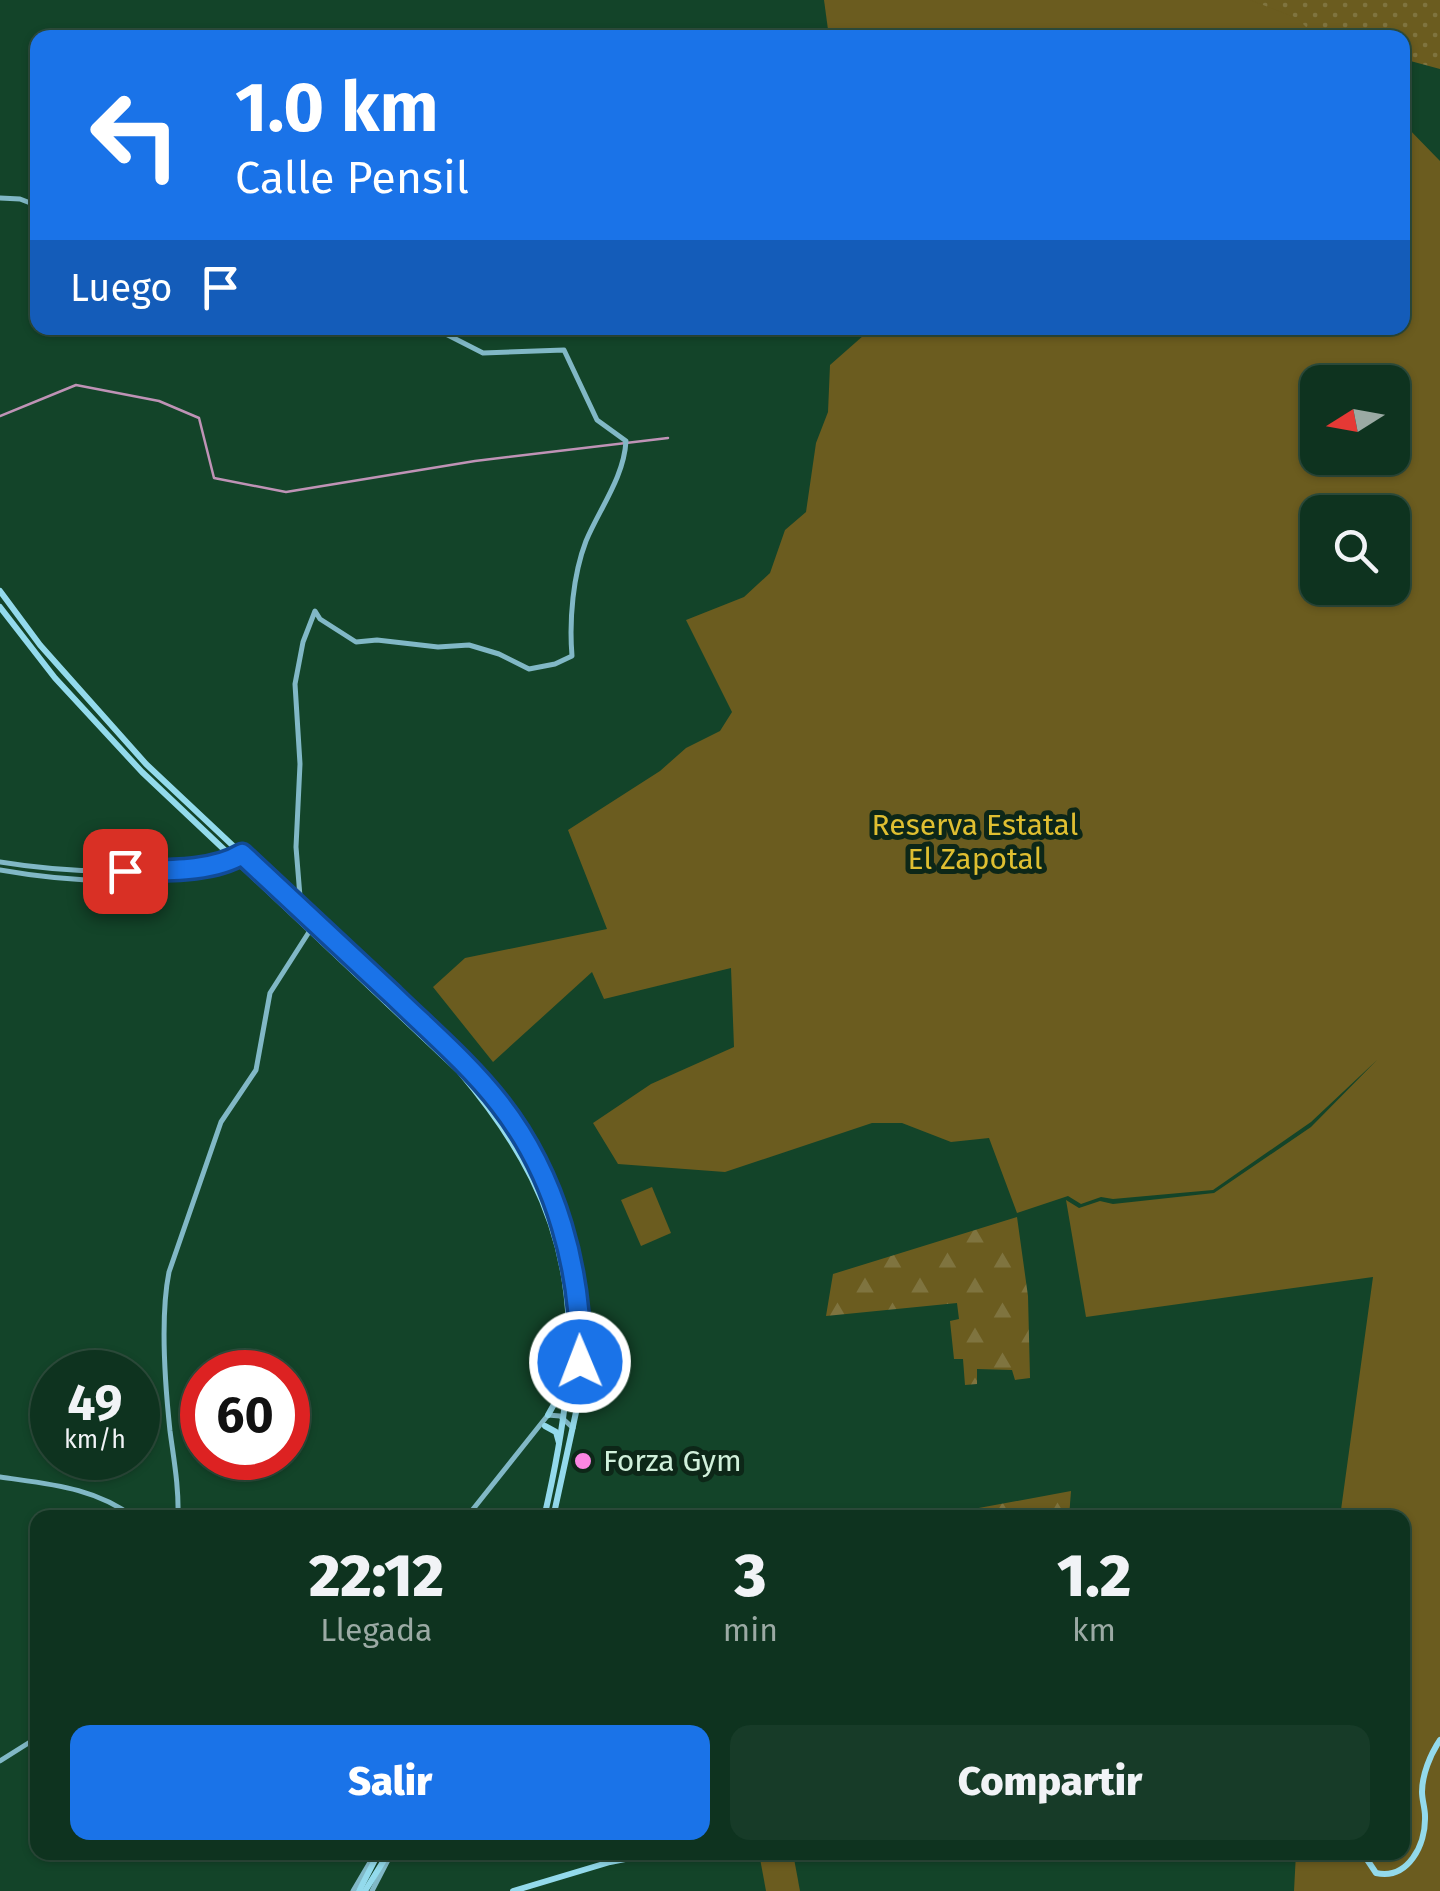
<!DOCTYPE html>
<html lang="es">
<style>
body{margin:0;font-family:"Fira Sans",sans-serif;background:#173b28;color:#f1f3f6;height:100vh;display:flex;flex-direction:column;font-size:38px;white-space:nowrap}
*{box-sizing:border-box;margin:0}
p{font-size:32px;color:#9baaa4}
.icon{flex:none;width:55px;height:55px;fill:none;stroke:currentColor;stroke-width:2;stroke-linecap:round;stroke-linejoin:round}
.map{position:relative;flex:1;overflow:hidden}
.side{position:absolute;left:30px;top:1510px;width:1380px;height:350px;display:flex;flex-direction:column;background:#0e331f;border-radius:20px;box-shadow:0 2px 8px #0004,0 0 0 2px #2e4e3d}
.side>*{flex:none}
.guide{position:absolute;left:30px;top:30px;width:1380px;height:305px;border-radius:20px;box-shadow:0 2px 8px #0004,0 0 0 2px #2e4e3d;background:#1a73e8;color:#fff;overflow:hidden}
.needle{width:65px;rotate:259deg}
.fabs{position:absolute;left:1300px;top:365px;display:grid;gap:20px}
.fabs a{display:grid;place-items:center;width:110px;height:110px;border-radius:20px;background:#0e331f;box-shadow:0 2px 8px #0004,0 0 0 2px #2e4e3d;font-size:50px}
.speed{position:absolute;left:30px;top:1350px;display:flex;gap:20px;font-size:50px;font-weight:700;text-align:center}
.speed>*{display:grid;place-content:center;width:130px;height:130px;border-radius:50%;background:#0e331f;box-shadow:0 2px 8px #0004,0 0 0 2px #2e4e3d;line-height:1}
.speed small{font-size:25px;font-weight:400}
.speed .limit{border:15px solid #d22;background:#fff;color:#111}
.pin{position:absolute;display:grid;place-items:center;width:85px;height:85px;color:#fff;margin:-42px;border-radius:20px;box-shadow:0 5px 15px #0006}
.me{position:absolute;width:110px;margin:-55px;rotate:359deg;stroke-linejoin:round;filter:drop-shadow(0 0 8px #0008)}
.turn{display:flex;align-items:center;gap:35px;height:210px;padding:0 40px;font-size:45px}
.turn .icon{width:130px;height:130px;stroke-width:2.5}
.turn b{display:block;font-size:70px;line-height:85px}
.then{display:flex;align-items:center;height:95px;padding:0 40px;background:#0003;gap:20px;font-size:38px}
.eta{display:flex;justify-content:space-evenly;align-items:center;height:170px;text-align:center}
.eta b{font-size:60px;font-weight:800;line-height:70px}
.cta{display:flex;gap:20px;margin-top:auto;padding:20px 40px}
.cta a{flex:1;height:115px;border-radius:20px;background:#1a73e8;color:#fff;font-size:40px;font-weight:800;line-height:115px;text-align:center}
.cta a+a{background:#173b28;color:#f1f3f6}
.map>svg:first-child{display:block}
</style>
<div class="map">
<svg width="1440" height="1891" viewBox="0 0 1440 1891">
<defs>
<pattern id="grass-dots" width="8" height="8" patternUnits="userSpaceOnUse" patternTransform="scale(2.5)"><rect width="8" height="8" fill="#6b5c1f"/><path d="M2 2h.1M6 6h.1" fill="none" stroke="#7f743f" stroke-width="1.8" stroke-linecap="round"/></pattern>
<pattern id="forest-firs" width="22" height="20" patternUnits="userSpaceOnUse" patternTransform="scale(2.5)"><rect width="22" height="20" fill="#6b5c1f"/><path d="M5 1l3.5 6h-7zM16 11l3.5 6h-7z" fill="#7f743f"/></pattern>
</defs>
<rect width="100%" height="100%" fill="#134429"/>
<polygon fill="url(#grass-dots)" points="1178,0 1440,0 1440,69 1403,59 1402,38 1321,37 1255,20 1177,38"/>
<g fill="url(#forest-firs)">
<polygon points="1017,1217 1028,1296 1030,1378 1015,1380 1012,1370 977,1369 977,1384 965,1385 963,1359 954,1359 950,1321 959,1319 957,1303 826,1316 833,1274"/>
<polygon points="1071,1491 1069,1517 930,1517"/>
</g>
<g fill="#6b5c1f" fill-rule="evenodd">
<polygon points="824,0 1250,0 1297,18 1316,37 829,37"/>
<path d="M1403,123L1440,161V1891H1294L1296,1853L1402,1852V1518L1340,1517L1373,1277L1086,1317L1066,1200L1079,1208L1100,1201L1113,1204L1214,1193L1311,1127L1377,1060L1311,1122L1213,1190L1113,1199L1101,1197L1081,1204L1068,1196L1017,1213L989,1138L951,1142L902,1123H872L725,1172L618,1164L593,1123L651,1084L734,1047L731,968L604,999L592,972L493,1062L433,987L465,958L607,929L568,830L660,771L686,748L720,731L732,712L686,620L744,597L770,573L785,530L806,512L816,443L828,412L830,365L872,328H1402ZM1318,382H1392V458H1318ZM1318,512H1392V588H1318Z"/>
<polygon points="652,1187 671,1233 641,1246 621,1200"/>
<polygon points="759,1853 793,1853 800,1891 766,1891"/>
</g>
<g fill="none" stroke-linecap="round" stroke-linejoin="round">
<polyline stroke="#bf93b6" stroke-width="2.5" points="0,416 76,385 159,401 199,418 214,478 286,492 475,461 668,438"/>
<g stroke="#81b8c6" stroke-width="5">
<polyline points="0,198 20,199 38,206"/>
<path d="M0,862C78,875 155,874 234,859L242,854"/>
<path d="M0,870C78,884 162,886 240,864"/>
<path d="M301,909L296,847L300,764L295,684L303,642L315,611L320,619L356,642L377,640L438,647L469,645L499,654L529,669L555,664L572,656C569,620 573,575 586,541C600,508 624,477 626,441L597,420L564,350L483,353L434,328"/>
<path d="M0,1477C48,1484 95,1487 135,1518"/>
<path d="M178,1518C179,1487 174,1461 170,1431C165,1384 160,1317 169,1272L221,1122L256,1070L270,993L309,932"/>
<polyline points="466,1518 548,1415 560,1416 573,1428"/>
<polyline points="0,1761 38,1737"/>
<polyline points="353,1891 376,1852"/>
<polyline points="372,1891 389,1858"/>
</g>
<g stroke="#93daec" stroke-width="6">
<polyline points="0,591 40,645 146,764 465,1064 519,1130 551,1193 570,1254 579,1305 578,1403 553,1518"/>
<path d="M0,607L55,678L142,772L459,1071C586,1221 586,1334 544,1518"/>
<polyline points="581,1349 597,1354"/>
<polyline points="580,1384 611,1342"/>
<polyline points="548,1415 566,1383"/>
<polyline points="545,1426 556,1432 559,1443"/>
<path d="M1362,1852L1376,1873C1408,1880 1426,1845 1425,1816C1425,1808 1422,1800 1422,1792C1422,1775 1430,1755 1440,1740"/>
<polyline points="359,1891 379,1852"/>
<polyline points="365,1891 389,1852"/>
<polyline points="513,1891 610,1862 660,1852"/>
</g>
</g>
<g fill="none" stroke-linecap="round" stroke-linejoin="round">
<defs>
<path id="route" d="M125,871C161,870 211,873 242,854C293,901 343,948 393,995C429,1030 469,1064 500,1104C556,1176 582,1271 580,1362"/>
</defs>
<use href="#route" stroke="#114b97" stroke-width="25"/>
<use href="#route" stroke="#1a73e8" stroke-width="18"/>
</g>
<circle fill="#fc86e3" stroke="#0d2718" stroke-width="4" cx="583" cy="1461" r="10"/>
<g text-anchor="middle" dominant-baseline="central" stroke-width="10" stroke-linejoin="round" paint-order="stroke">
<g font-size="30" fill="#dfbf31" stroke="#0d2718">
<text x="975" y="825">Reserva Estatal<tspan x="975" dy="34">El Zapotal</tspan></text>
</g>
<g font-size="30" fill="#d1f0db" stroke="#0d2718" text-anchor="start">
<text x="603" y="1461">Forza Gym</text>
</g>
</g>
</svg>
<div class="fabs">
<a><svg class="needle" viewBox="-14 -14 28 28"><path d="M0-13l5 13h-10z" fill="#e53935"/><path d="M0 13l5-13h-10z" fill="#9baaa4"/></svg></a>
<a><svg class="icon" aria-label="search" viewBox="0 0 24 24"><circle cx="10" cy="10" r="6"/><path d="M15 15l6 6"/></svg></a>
</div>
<div class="speed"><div>49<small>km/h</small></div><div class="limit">60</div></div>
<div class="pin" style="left:125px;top:871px;background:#d93025"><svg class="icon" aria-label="arrive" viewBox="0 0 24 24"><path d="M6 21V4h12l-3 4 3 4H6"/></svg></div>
<svg class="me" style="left:580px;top:1362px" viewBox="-20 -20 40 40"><circle r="17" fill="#1a73e8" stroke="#fff" stroke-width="3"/><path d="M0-11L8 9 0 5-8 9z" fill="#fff"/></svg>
<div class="guide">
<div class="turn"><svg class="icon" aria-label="left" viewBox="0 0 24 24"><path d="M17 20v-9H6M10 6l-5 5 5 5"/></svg><div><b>1.0 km</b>Calle Pensil</div></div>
<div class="then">Luego<svg class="icon" aria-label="arrive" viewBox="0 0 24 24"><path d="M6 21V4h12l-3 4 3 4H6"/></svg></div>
</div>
<section class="side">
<div class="eta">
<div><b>22:12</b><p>Llegada</p></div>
<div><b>3</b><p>min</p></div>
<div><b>1.2</b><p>km</p></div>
</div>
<div class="cta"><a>Salir</a><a>Compartir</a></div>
</section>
</div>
